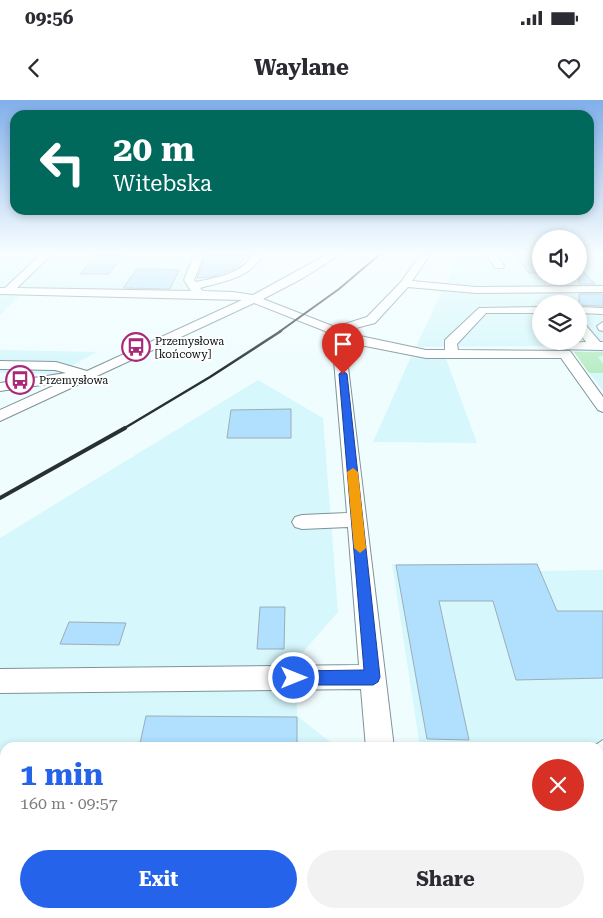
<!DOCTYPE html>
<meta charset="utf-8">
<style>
body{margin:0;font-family:"Roboto Serif",serif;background:#f2f2f3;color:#2b2b33;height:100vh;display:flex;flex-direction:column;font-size:19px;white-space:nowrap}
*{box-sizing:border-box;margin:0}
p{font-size:16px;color:#7c7c81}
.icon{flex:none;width:28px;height:28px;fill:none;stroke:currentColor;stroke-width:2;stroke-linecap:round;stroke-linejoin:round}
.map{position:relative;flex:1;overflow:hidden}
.side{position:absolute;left:0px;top:642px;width:604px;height:176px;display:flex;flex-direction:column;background:#fff;border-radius:15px 15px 0 0;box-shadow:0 2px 8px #0003}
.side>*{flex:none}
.banner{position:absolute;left:10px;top:10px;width:584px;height:105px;border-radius:15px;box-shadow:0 2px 8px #0003;background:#00695c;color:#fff;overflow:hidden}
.buttons{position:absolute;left:532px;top:130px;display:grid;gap:10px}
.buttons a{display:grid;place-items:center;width:55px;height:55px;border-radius:50%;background:#fff;box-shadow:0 2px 8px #0003;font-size:25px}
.pin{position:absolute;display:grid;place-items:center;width:42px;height:42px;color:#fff;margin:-51px -21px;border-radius:50% 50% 50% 0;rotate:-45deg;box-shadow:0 0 5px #0007}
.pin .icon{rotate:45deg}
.me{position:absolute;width:55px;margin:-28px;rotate:90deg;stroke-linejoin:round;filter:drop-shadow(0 0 4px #0008)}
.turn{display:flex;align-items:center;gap:18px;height:105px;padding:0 20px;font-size:22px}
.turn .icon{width:65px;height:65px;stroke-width:2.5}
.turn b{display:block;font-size:35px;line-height:42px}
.round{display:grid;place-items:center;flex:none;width:52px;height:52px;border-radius:26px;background:#f2f2f3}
.summary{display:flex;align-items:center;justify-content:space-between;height:85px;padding:0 20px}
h1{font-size:30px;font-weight:700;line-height:38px;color:#2563eb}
.cta{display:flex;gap:10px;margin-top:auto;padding:10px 20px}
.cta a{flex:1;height:58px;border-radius:30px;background:#2563eb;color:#fff;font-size:20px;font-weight:700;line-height:58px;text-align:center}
.cta a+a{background:#f2f2f3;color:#2b2b33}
.status{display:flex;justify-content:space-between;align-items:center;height:35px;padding:0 25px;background:#fff;direction:ltr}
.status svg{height:14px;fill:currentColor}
header{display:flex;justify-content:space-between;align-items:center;height:65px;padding:0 20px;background:#fff;font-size:22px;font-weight:700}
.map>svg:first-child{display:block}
</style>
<div class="status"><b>09:56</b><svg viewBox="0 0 49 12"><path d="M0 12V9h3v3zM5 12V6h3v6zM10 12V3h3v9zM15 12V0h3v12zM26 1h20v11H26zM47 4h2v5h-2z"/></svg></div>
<header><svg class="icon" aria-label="back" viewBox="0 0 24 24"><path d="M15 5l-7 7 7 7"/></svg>Waylane<svg class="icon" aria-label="heart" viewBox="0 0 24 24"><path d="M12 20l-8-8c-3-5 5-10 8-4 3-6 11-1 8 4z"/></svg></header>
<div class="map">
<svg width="603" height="818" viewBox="0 0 603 818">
<rect width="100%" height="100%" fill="#effdff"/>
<g fill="#d6f7fc">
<polygon points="0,155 272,155 238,176 185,191 63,189 19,196 0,215"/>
<polygon points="459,155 541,155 541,176 579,176 579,155 603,155 603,186 468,186 447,182"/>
<polygon points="442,191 603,194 603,291 566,241 579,241 579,204 541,204 541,241 547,241 548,246 416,247"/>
<polygon points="0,250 97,252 56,274 0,273"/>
<polygon points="411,257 446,259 477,343 373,342"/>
<polygon points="258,280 323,318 338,512 296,560 297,616 333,644 333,647 5,648 5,814 343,814 343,818 0,818 0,438"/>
<polygon points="392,464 537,464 540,471 603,470 603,818 447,818 446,814 599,814 599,648 420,647"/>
</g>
<polygon fill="#baedc6" points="574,252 603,252 603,255 598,257 603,264 603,273 589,273"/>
<g fill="#b0e0fe" stroke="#9cadb8">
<polygon points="96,155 123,155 109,174 80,174"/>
<polygon points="249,155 234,169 211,177 197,178 206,155"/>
<polygon points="515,155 541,155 541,173 529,173"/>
<polygon points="579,167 595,184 579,184"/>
<polygon points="137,169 157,169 179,170 170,189 123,188"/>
<polygon points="579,194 603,194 603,206 579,205"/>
<polygon points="291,309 291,338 227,338 231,310"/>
<polygon points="537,464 557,511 603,511 603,578 516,580 493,501 439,501 469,640 427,639 396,465"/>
<polygon points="260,507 285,507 284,549 257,549"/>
<polygon points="69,522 126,523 119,545 60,544"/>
<polygon points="146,616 297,617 297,648 139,648"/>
</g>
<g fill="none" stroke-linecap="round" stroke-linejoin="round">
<defs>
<g id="minor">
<path d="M40,155H51L17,188L191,191L184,180L194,155H204L194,180L196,182C214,178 243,174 252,155H262C251,178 222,182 200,188L203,191L233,192L253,195L326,155H339L303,178L263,199L335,227L367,217L401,182L420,155H430L412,181L476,187L603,186V192L476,193L408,187L375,223L341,232L426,250H445V240L479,208L541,207V213H486L457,244L458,250L570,251L603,297V312L598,310L561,258H426L345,242L394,648H366L361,589L0,593V569L359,565L348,427L302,429L295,427L292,422L295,417L302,415L347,413L332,237L325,231L254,203L0,321V310L62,282L0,291V283L66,273L55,270L0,269V261L56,262L87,271L242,200L0,194V188H5Z"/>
<polygon points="487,155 497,155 504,166 503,168 495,168"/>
<polygon points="579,207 603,208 603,214 579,213"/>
<polygon points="579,221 583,222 600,242 603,242 603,250 554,249 553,246 554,243 586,242 579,233"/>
<polygon points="603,222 603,231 599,230 597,226"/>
<polygon points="603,640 603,671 599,673 599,648 591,648"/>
<polygon points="380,814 414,814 415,818 381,818"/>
</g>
</defs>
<use href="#minor" stroke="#7e9396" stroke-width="2"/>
<use href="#minor" fill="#fff" fill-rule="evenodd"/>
<polyline stroke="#283032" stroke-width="2" points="279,232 339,189 379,155"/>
<polyline stroke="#283032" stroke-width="2.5" points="123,329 210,277 281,231"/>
<polyline stroke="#283032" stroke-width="4" points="0,398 125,328"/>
</g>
<linearGradient id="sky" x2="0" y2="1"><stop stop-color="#81afea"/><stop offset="0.57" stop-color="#f8feff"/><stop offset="1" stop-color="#f8feff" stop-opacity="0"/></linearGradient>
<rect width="603" height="270" fill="url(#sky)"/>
<polygon fill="#2563eb" stroke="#184099" points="343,271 347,274 380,577 378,582 373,585 294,585 288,583 286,578 288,573 294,571 364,570 339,274"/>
<polygon fill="#f59e0b" points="353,368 358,372 366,448 360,453 354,448 347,372"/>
<defs>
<symbol id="bus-ring" viewBox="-11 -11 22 22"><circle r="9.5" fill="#fff" stroke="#a92977" stroke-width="1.5"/><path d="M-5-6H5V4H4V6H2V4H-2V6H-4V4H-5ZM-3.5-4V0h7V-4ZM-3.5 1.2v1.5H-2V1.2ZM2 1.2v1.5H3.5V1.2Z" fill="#a92977"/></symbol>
</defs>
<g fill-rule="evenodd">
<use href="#bus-ring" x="120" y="231" width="32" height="32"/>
<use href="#bus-ring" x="4" y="264" width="32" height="32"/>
</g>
<g text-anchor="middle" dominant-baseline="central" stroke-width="4" stroke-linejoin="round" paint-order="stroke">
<g font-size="11" fill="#070e10" stroke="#fff" text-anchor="start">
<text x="155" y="241">Przemysłowa<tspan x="155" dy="13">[końcowy]</tspan></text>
<text x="39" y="280">Przemysłowa</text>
</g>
</g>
</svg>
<div class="buttons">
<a><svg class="icon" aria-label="sound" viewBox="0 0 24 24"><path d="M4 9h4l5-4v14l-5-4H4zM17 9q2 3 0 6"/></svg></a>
<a><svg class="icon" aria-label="layers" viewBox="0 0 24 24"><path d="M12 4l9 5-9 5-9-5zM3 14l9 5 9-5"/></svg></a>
</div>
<div class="pin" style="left:343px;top:274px;background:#d93025"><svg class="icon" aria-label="arrive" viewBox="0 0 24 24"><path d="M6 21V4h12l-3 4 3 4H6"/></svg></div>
<svg class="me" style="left:294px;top:578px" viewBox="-20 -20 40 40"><circle r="17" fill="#2563eb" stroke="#fff" stroke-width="3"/><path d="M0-11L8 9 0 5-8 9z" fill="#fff"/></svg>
<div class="banner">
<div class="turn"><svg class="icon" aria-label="left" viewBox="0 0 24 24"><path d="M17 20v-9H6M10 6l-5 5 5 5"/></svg><div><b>20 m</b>Witebska</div></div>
</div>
<section class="side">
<div class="summary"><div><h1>1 min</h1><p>160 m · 09:57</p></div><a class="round" style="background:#d93025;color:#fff"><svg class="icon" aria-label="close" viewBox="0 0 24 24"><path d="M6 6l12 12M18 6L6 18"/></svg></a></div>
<div class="cta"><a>Exit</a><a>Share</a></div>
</section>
</div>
